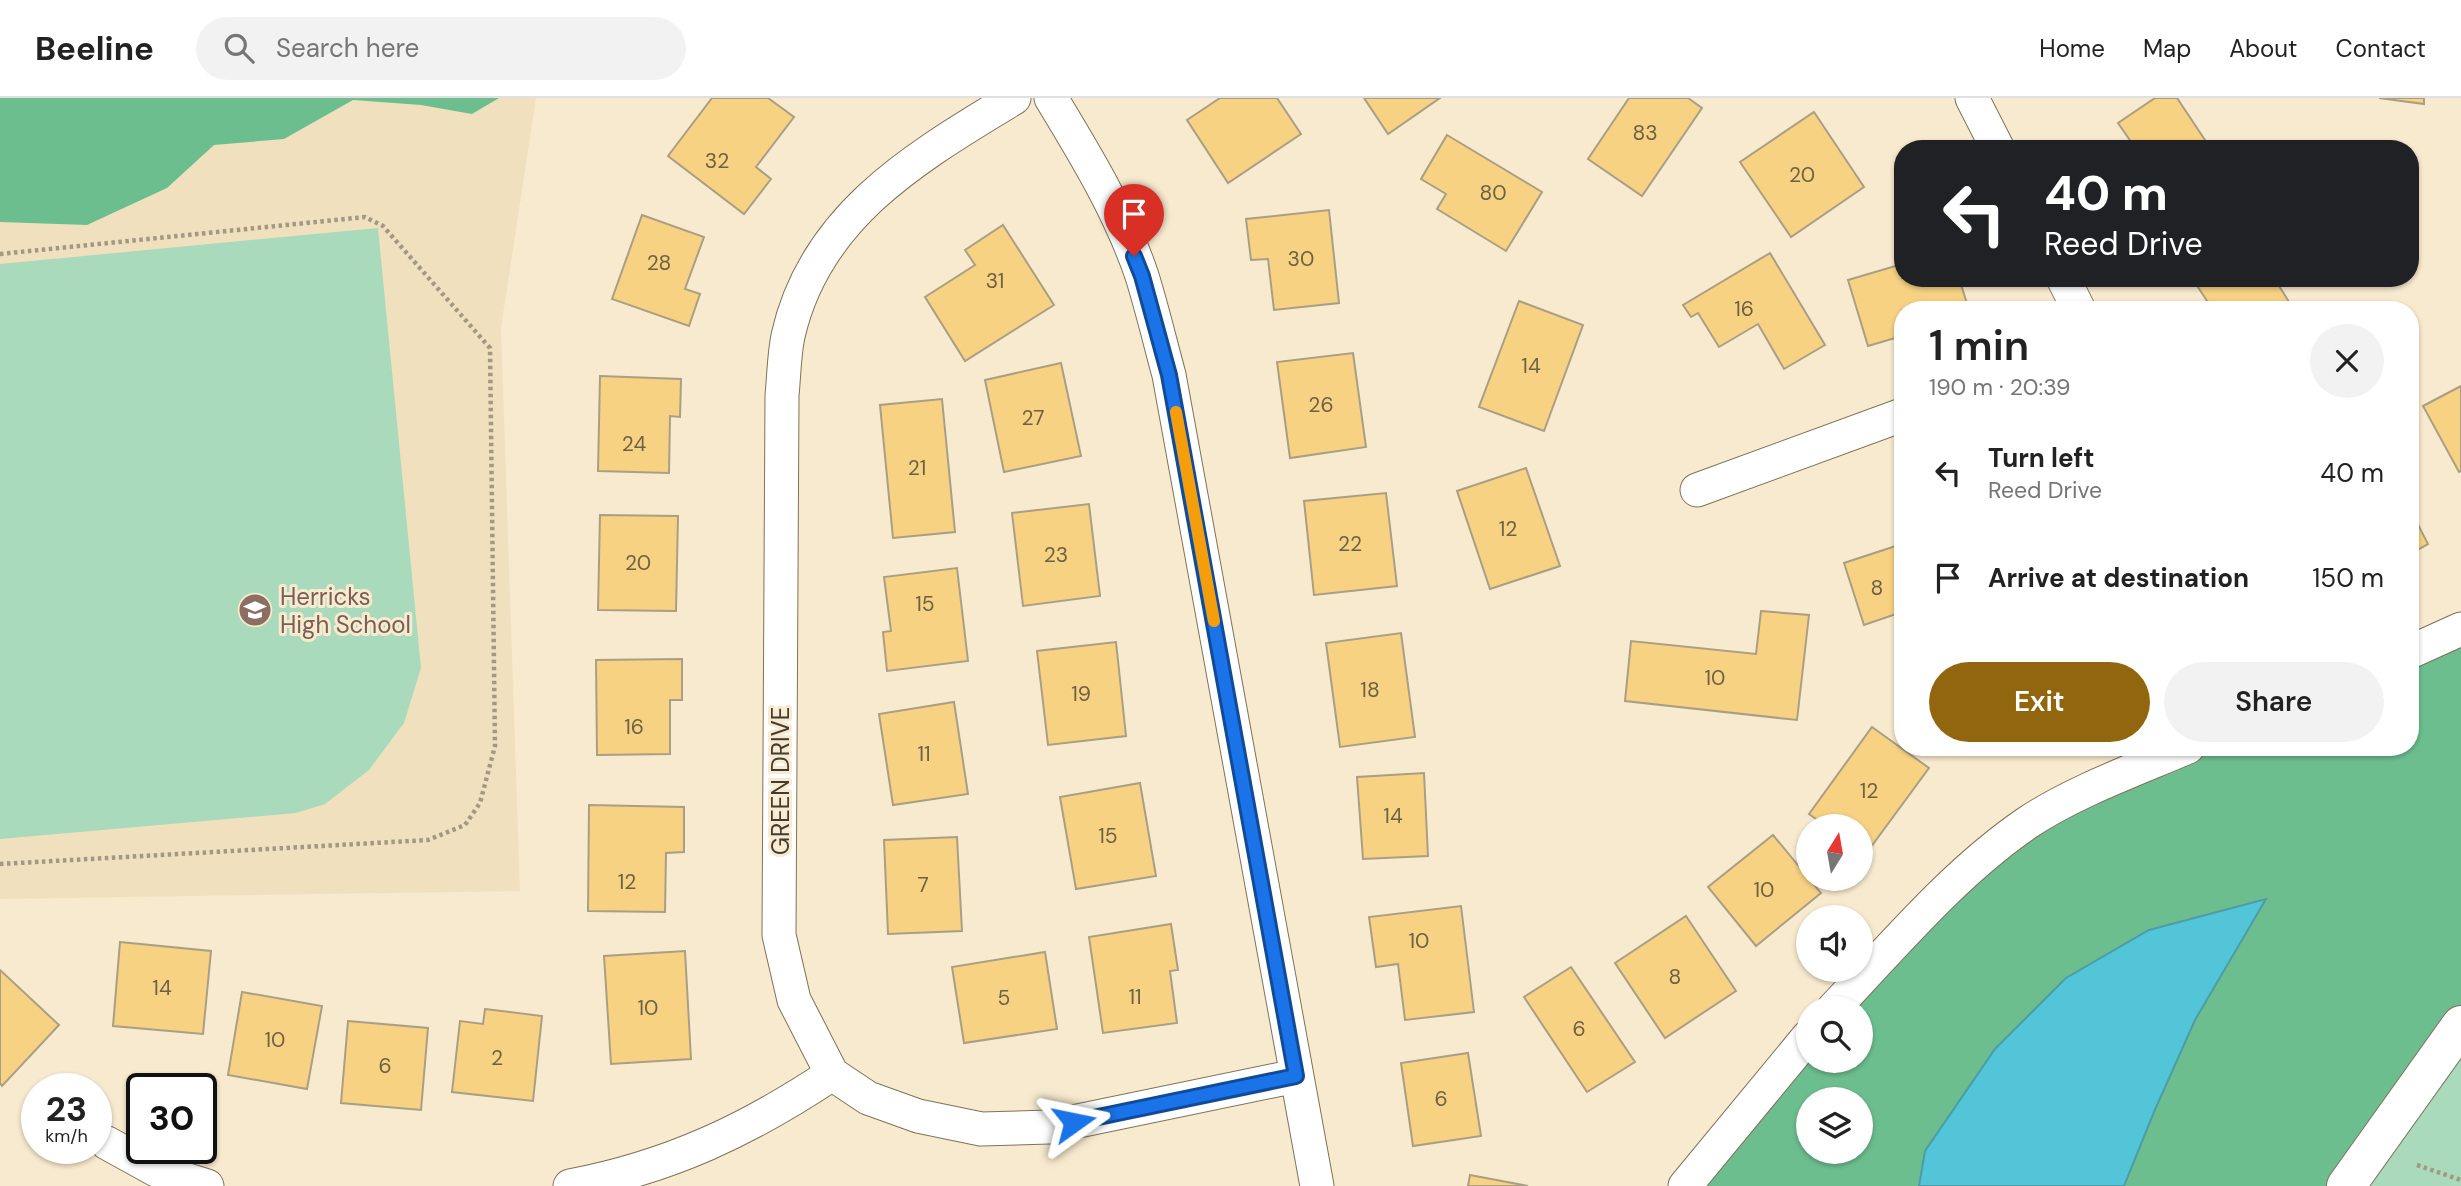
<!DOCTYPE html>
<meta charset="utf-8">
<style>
body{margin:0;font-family:"DM Sans",sans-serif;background:#f2f2f2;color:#222;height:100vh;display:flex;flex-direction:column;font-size:26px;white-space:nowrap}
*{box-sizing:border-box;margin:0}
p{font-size:23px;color:#767676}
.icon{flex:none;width:38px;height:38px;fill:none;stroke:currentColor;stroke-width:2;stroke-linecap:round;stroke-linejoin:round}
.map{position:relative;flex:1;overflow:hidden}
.panel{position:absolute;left:1894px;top:203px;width:525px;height:455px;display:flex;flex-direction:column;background:#fff;border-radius:28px;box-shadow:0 2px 5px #0004}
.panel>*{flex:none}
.guide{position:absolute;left:1894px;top:42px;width:525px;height:147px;border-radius:28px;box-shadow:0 2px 5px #0004;background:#202124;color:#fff;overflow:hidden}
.needle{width:46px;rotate:11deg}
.controls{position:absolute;left:1796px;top:716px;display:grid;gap:14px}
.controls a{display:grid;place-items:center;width:77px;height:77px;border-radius:50%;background:#fff;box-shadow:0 2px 5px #0004;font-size:35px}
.speed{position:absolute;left:21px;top:975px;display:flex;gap:14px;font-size:35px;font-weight:700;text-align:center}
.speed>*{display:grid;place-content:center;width:91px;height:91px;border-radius:50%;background:#fff;box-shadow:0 2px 5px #0004;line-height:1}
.speed small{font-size:18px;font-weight:400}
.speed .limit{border:4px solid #111;border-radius:10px;background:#fff;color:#111}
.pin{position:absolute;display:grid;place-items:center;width:60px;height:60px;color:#fff;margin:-72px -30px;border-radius:50% 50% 50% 0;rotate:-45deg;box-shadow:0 0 7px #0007}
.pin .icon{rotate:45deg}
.me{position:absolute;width:77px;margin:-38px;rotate:78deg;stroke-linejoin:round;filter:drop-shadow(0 0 5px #0008)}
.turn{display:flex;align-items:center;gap:24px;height:147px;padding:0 35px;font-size:32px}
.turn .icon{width:91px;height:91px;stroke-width:2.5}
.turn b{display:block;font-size:49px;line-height:60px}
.round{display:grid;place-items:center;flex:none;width:74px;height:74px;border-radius:37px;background:#f2f2f2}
.summary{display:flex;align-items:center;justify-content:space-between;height:119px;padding:0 35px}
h1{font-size:42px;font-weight:600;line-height:52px}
.cta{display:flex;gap:14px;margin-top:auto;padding:14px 35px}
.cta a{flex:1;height:80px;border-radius:42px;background:#91660f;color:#fff;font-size:28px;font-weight:600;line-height:80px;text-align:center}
.cta a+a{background:#f2f2f2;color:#222}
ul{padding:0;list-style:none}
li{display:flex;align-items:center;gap:21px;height:105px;padding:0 35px}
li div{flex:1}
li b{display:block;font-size:26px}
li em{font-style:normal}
header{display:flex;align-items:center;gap:42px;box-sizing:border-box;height:98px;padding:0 35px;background:#fff;border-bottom:2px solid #e0e0e0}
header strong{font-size:33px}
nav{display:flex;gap:38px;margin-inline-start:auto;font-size:24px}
.search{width:490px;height:63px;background:#f2f2f2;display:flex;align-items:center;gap:18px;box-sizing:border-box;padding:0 24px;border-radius:38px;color:#767676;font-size:26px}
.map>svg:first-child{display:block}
</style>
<header>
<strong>Beeline</strong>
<div class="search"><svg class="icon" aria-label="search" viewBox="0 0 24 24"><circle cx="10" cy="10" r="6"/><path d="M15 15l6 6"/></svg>Search here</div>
<nav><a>Home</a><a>Map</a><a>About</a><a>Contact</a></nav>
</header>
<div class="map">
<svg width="2461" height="1088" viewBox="0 0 2461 1088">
<rect width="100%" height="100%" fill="#f8eacf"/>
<polygon fill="#f0e0bd" points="0,0 536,0 501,230 520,793 0,801"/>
<g fill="#aadabc">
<polygon points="378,130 421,570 404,625 369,672 325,706 296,715 0,741 0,166"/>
<polygon points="2461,948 2461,1088 2358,1088"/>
</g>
<g fill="#6dbe8f" fill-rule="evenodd">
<polygon points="0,0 499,0 472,16 421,7 353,2 284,41 214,47 167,90 87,127 0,124"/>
<path d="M2461,531V927L2346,1088H1685L1808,962H1860V910H1834L1971,768L2188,649H2410V554ZM1808,1001H1860V1054H1808Z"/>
</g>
<polygon fill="#52c5d9" stroke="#4d9ca6" stroke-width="2" points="2266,801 2195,922 2154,1014 2124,1088 1919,1088 1925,1053 1995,951 2066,880 2149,832"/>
<g fill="#f7d283" stroke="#aa9e84" stroke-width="2">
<polygon points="712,0 768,0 794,19 756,69 771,81 744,116 668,58"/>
<polygon points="1220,0 1277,0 1301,36 1228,85 1187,22"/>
<polygon points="1364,0 1440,0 1388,36"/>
<polygon points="1629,0 1688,0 1702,10 1642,98 1588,61"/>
<polygon points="2155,0 2177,0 2211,51 2136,51 2118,25"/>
<polygon points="2379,0 2424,0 2424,6"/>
<polygon points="1814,14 1864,89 1791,139 1740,64"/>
<polygon points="1447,37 1542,94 1506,153 1437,111 1446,96 1421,81"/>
<polygon points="1329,112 1339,205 1274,212 1268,161 1251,162 1246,121"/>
<polygon points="642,117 704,139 685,191 700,196 689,228 612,201"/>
<polygon points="1003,127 1054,207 965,263 925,199 975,167 965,152"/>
<polygon points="1770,155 1825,247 1784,271 1758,226 1719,249 1698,215 1691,219 1683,207"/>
<polygon points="1902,166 1902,180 1959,180 1969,212 1902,212 1902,238 1868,248 1848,182"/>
<polygon points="2192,180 2274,180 2291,207 2284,212 2213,212"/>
<polygon points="1519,203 1583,227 1544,333 1479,309"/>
<polygon points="1353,255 1366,349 1290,360 1277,264"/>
<polygon points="1061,265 1081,358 1004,374 985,282"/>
<polygon points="600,278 681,281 680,319 670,318 669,375 598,373"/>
<polygon points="2461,288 2461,373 2459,374 2423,308"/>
<polygon points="942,301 955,434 893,440 880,307"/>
<polygon points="1526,370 1560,468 1490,491 1457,393"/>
<polygon points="1386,395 1397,488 1314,497 1304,403"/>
<polygon points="1089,406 1100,498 1023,508 1012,415"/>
<polygon points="2410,411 2428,446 2410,456"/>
<polygon points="600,417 678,418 676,513 598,512"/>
<polygon points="1902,446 1902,514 1864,527 1844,465"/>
<polygon points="957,470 968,563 887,573 883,534 891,533 884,479"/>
<polygon points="1761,513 1809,517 1797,622 1625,603 1631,543 1756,556"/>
<polygon points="1401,535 1415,639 1340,649 1326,545"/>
<polygon points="1116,544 1126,638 1048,647 1037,553"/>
<polygon points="682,561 682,602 670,602 670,656 597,657 596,562"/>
<polygon points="954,604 968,696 893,707 879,616"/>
<polygon points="1872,629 1929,670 1865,757 1860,753 1860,728 1826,728 1809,716"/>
<polygon points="1424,675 1428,758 1363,761 1357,679"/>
<polygon points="1140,685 1156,778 1076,791 1060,699"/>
<polygon points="589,707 684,709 684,754 666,755 665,814 588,813"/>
<polygon points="1773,737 1821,795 1756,848 1708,789"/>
<polygon points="957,739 962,833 888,836 884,742"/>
<polygon points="1461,808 1474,914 1405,922 1398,866 1376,869 1369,819"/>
<polygon points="1686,818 1736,893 1665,940 1615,865"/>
<polygon points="1171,826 1178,872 1170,873 1177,925 1103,935 1089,839"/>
<polygon points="120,844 211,853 203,936 113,928"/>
<polygon points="685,853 691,961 611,966 604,858"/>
<polygon points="1045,854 1057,931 964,945 952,869"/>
<polygon points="1571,869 1635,964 1587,994 1524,899"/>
<polygon points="0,872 59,927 2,988 0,985"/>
<polygon points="242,894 322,908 307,991 228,977"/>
<polygon points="485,911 542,918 533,1003 452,994 460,923 483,926"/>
<polygon points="348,923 428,930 421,1012 341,1005"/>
<polygon points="1468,955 1481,1038 1413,1048 1401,965"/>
<polygon points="1470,1077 1528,1088 1468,1088"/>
</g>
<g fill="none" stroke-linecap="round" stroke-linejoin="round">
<defs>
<g id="street">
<path d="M1014,0C917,59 815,117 788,238C784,257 784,278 782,297L779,837L794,902L832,976L868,1000L918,1018L981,1031L1049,1029L1296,978"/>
<path d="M1051,0C1085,56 1121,115 1142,178C1152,210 1160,244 1169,277L1317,1088"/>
<polyline points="1972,0 1998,51"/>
<polyline points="2063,180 2079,212"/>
<polyline points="1697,392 1902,317"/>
<polyline points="2410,554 2461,531"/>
<path d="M1834,910C1895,846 1954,775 2027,725C2073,694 2137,671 2188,649"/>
<polyline points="107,1045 156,1072 207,1088"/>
<path d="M570,1088C670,1069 748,1032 832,976"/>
<polyline points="1685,1088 1808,939"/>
</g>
<polyline id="secondary" points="2346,1088 2461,927"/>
</defs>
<use href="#street" stroke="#7e7259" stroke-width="35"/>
<use href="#secondary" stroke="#7e7259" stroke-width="40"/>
<g stroke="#a29884" stroke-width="4.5" stroke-dasharray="3.5 3.5" stroke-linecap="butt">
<polyline points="0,156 365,119 383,128 490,250 495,648 480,705 465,727 428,742 0,766"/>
<polyline points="2417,1067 2461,1082"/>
</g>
<use href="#street" stroke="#fff" stroke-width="33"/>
<use href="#secondary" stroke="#fff" stroke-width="38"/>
</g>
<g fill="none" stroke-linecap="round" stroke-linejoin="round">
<defs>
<polyline id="route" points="1074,1024 1296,978 1169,277 1142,178 1134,158"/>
</defs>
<use href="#route" stroke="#114b97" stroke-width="18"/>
<use href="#route" stroke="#1a73e8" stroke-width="12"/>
<polyline stroke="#f59e0b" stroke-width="12" points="1176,314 1214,523"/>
</g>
<defs>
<symbol id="school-disc" viewBox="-11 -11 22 22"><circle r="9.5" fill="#8d6e63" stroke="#f8eacf"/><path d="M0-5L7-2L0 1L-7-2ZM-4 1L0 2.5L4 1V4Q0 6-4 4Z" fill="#fff"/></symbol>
</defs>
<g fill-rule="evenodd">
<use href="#school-disc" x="236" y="493" width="38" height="38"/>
</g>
<g text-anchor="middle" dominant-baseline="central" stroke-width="6" stroke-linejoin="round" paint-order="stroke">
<g font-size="21" fill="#6e6145">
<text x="1645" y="35">83</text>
<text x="717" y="63">32</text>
<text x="1802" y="77">20</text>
<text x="1493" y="95">80</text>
<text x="1301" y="161">30</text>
<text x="659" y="165">28</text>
<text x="995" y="183">31</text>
<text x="1744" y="211">16</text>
<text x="1531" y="268">14</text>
<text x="1321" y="307">26</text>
<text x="1033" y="320">27</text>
<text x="634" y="346">24</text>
<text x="917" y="370">21</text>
<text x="1508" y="431">12</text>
<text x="1350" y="446">22</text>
<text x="1056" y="457">23</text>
<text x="638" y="465">20</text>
<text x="1877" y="490">8</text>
<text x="925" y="506">15</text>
<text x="1715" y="580">10</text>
<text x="1370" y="592">18</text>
<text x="1081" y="596">19</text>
<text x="634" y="629">16</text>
<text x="924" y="656">11</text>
<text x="1869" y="693">12</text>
<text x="1393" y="718">14</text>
<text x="1108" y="738">15</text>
<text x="627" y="784">12</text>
<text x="923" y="787">7</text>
<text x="1764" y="792">10</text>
<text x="1419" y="843">10</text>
<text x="1675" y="879">8</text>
<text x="162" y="890">14</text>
<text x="1135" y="899">11</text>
<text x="1004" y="900">5</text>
<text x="648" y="910">10</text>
<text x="1579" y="931">6</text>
<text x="275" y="942">10</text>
<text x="497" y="960">2</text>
<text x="385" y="968">6</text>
<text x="1441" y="1001">6</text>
</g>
<g font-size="24" fill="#785e54" stroke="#f8eacf" text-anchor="start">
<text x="280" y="498">Herricks<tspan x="280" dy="28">High School</tspan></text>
</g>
<g font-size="24" fill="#413b30" stroke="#f8eacf">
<text transform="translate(780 683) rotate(-90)">GREEN DRIVE</text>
</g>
</g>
</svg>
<div class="controls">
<a><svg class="needle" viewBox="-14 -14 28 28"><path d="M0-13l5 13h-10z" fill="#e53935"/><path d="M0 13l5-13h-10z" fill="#767676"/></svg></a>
<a><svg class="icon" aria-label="sound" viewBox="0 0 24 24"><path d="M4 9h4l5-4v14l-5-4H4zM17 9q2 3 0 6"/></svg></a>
<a><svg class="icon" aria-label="search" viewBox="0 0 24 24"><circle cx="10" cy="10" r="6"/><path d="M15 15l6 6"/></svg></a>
<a><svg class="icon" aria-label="layers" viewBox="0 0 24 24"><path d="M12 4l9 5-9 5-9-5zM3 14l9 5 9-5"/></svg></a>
</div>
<div class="speed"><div>23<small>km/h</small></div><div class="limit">30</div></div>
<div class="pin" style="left:1134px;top:158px;background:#d93025"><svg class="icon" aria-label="arrive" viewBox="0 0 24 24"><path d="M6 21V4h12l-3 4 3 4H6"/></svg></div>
<svg class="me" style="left:1074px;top:1024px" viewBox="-20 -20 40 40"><path d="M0-17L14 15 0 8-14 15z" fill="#1a73e8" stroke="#fff" stroke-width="4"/></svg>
<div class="guide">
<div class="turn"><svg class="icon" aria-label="left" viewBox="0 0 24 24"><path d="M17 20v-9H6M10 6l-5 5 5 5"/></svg><div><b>40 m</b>Reed Drive</div></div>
</div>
<section class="panel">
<div class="summary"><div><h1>1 min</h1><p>190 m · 20:39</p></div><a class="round"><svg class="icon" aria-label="close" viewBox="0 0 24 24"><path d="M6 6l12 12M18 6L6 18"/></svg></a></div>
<ul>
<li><svg class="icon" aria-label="left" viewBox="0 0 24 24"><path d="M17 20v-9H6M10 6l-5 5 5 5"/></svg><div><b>Turn left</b><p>Reed Drive</p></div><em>40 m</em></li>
<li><svg class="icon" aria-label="arrive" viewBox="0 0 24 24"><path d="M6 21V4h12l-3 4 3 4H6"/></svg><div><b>Arrive at destination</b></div><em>150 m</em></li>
</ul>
<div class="cta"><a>Exit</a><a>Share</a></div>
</section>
</div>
